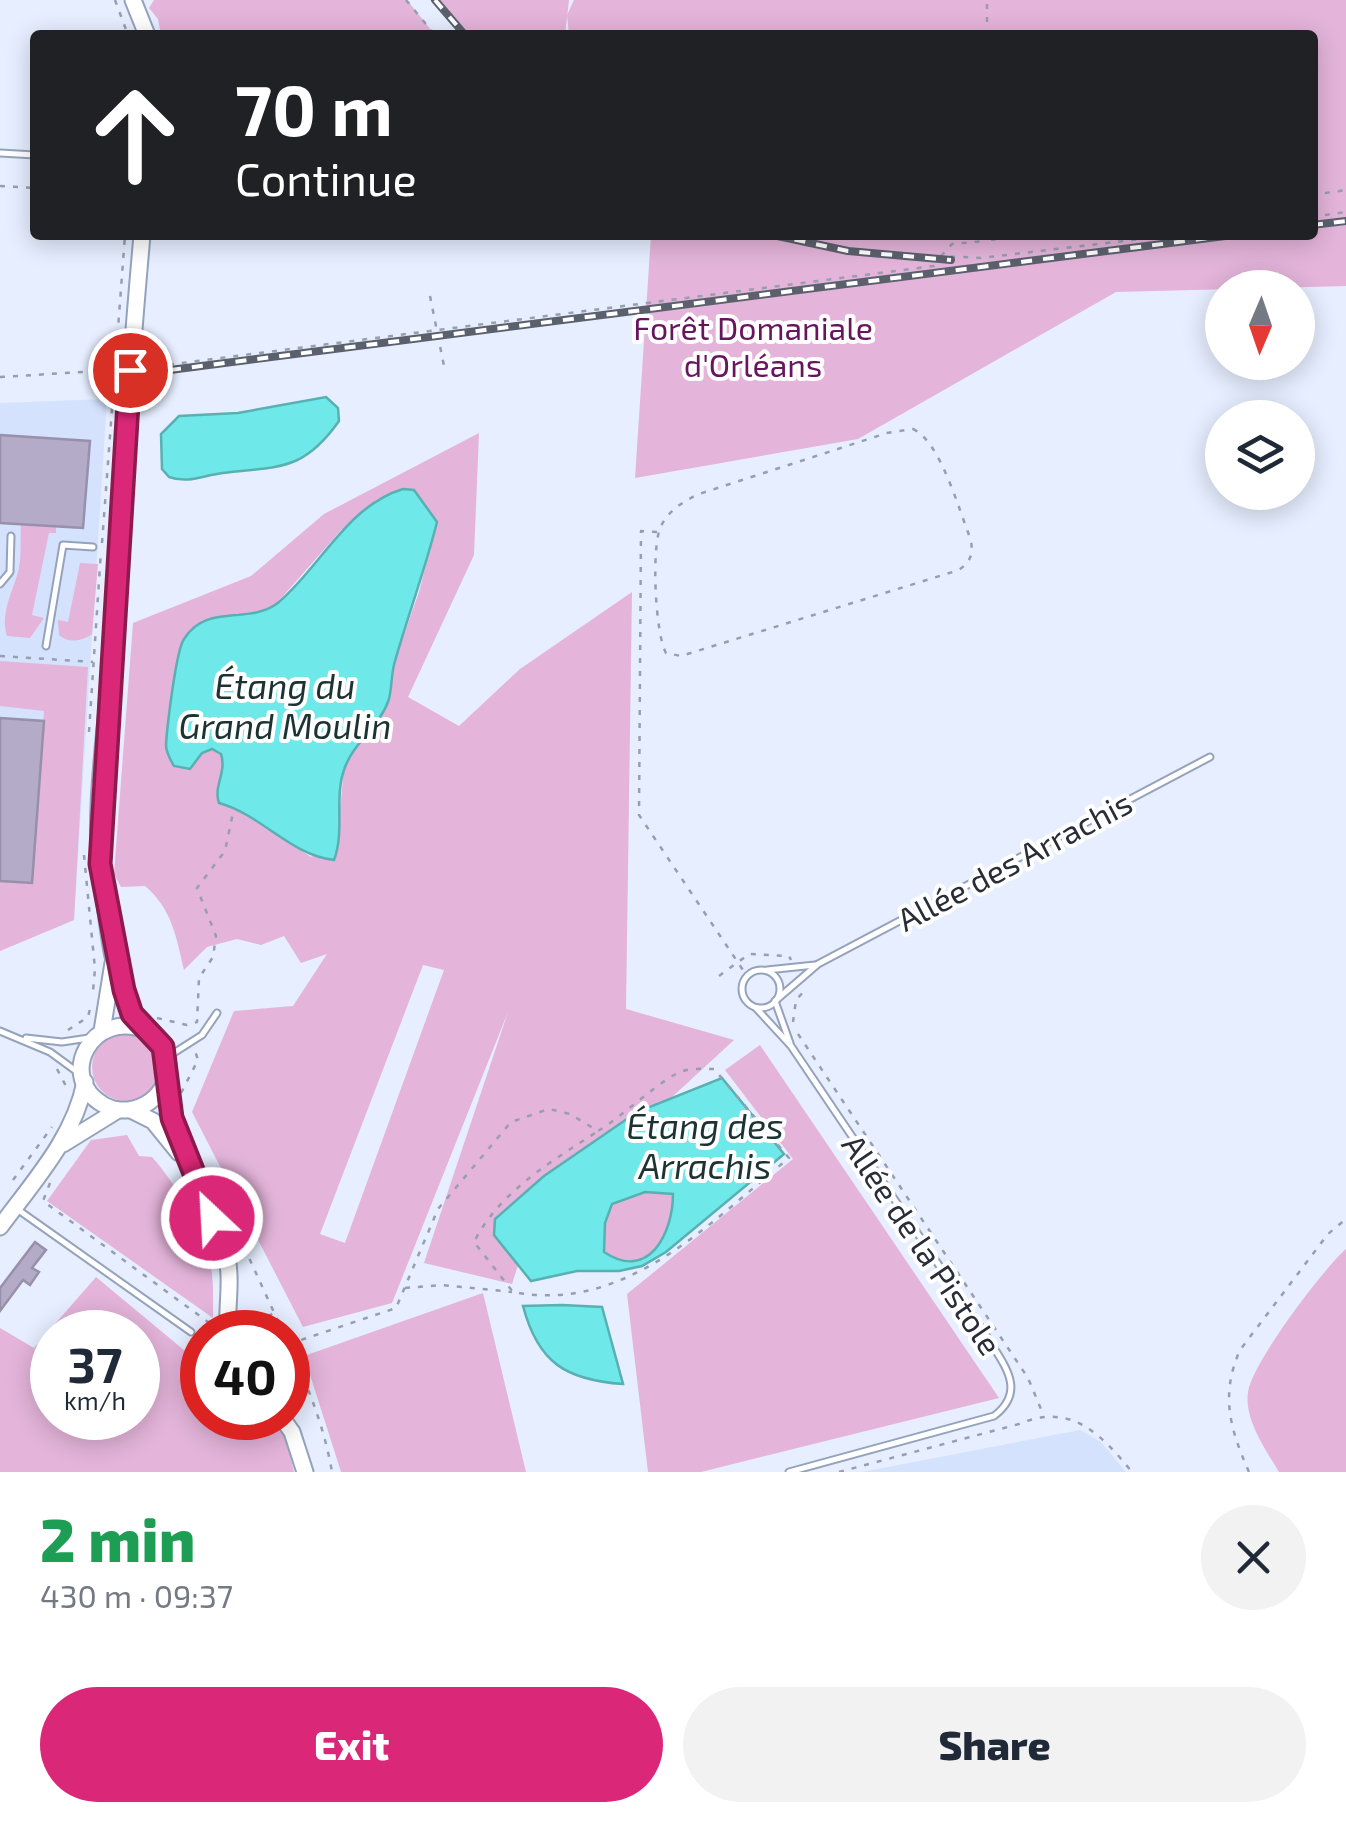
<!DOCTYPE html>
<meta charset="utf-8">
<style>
body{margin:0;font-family:"Exo 2",sans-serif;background:#f2f2f3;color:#1f2937;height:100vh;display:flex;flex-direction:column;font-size:38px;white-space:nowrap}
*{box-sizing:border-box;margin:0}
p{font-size:32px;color:#747a83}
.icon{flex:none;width:55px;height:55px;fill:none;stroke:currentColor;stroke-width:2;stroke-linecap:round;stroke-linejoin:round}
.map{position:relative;height:1472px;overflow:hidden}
.sheet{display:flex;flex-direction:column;background:#fff;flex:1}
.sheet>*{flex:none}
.guide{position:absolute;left:30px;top:30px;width:1288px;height:210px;border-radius:10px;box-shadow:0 5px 25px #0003;background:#202124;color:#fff;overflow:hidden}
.needle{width:65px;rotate:182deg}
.fabs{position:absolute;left:1205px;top:270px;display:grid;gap:20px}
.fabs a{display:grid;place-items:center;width:110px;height:110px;border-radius:50%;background:#fff;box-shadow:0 5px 25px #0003;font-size:50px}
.speed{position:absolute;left:30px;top:1310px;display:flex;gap:20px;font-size:50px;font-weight:700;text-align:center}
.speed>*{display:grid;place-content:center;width:130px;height:130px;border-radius:50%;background:#fff;box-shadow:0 5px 25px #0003;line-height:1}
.speed small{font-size:25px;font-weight:400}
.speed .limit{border:15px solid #d22;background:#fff;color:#111}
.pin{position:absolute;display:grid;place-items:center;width:85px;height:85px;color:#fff;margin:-42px;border:5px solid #fff;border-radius:50%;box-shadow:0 2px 10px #0007}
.me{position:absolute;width:110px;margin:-55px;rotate:335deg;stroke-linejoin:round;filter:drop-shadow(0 0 8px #0008)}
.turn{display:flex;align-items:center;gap:35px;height:210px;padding:0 40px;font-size:45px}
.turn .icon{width:130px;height:130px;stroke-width:2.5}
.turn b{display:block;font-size:70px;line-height:85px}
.round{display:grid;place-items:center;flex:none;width:105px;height:105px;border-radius:52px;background:#f2f2f3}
.summary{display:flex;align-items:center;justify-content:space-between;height:170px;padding:0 40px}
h1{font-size:60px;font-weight:800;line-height:75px;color:#1e9e55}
.cta{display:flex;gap:20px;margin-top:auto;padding:20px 40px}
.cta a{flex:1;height:115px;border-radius:60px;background:#db2777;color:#fff;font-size:40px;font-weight:800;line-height:115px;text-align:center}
.cta a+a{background:#f2f2f3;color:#1f2937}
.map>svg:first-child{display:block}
</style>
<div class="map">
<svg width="1346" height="1472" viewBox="0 0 1346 1472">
<rect width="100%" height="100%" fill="#e6eeff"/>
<g fill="#d4e2fd">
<polygon points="107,399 74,920 0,951 0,403"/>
<polygon points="1080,1430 1101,1442 1126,1472 862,1472"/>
</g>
<g fill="#e4b4da" fill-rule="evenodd">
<polygon points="154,0 407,0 435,35 161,35 158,19 149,8"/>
<polygon points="440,0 569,0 565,35 470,35"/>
<polygon points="574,0 1346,0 1346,286 1116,292 858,439 635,478 651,235 1312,235 1312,35 569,35 567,15"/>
<path d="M479,433L474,555L408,697L459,726L520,669L632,592L626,1009L734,1040L530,1228L512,1284L424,1263L508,1012L392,1303L303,1327L192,1112L234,1011L293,1006L327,954L301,963L284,936L261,945L237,939L207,947L184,970C176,936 172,909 145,886L121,887L114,874L133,623L251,576L324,514ZM437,522L419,592L393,665L389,698L378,722L361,738L344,770L339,817L311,857L242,811L219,803C217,785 227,773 221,754L212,749L202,753L166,749L182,640L237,613L251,616L277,603L342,529ZM423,965L444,970L345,1243L320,1234Z"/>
<path d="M21,524L56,527V533H49L32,615L44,618L30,638L7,636C0,613 13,591 18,572C22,558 20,539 21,524Z"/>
<path d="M80,563L98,564L92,634C82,641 69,644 59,635L58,620L68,622Z"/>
<polygon points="0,661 88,667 74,920 0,951 0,881 32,882 44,711 0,706"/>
<circle cx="126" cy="1067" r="34"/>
<polygon points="760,1045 999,1398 701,1472 648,1472 627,1294 793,1159 725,1070"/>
<path d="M127,1135L139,1156L152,1157C176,1184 201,1226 210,1262C214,1279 213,1300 213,1318L47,1201L91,1140Z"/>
<path d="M645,1192L673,1194C673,1234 651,1281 604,1252L605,1223L612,1203Z"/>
<path d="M1346,1249V1472H1279C1266,1450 1244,1420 1248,1392C1252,1363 1323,1269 1346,1249Z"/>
<path d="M96,1277L202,1365V1418H266L285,1433L294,1472H0V1328L34,1348ZM52,1332H138V1418H52Z"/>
<polygon points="483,1293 526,1472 341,1472 304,1356"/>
</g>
<g fill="#6ee8e8" stroke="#59b0b3" stroke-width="2.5" fill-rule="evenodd">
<path d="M326,397L338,408L339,421C303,472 279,466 223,473C204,475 189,484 169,477L162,469L161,434L179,416L238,413Z"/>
<path d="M403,489L414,490L437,522C425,570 408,615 395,661C391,674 392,687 389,699C380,727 353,742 344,770C334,799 345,831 334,860C290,855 262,815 219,803C213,786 227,773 221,754L212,749L202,753L190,769L174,766C170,759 166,753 166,745C167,728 176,650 184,639C207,602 250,626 279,602C321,566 347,506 403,489Z"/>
<path d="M722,1078L784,1154L666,1252L642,1266L619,1271H577L531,1281L494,1235L495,1219L544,1176L637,1112ZM645,1192L673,1194C673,1233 649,1282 604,1252L605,1223L612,1204Z"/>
<path d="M562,1305L602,1307L623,1384C566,1380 538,1363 523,1306Z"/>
</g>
<g fill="#b3abc7" stroke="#9890ab" stroke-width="2.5">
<polygon points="0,435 90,441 83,528 0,523"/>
<polygon points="0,718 44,721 32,883 0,881"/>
<polygon points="35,1242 46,1250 32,1268 39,1272 30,1285 23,1280 0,1311 0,1288"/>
</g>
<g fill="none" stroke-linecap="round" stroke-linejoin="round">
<defs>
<g id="lane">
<polyline points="0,153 35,155"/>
<polyline points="0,584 10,572 11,536"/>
<polyline points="46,646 63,545 93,547"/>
<polyline points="767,970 815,965"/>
<circle cx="761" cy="989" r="19"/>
<path d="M756,1008L791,1046L986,1335C1003,1364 1028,1390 994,1416L789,1472"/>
<polyline points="0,1031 50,1052 76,1071"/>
<polyline points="26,1038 62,1042 89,1038"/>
<polyline points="790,1043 775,1001 818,964 1210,757"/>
<polyline points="169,1056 202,1035 217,1013"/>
<polyline points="17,1209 191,1332"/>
</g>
<g id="secondary">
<polyline points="133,0 147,35"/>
<path d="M142,235C129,381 119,527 110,674C106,731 93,816 101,871C107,916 110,970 131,1011C140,1030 162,1037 167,1058C175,1094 135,1122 104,1105C55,1078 92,1007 147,1031"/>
<polyline points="102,1031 113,963"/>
<path d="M165,1084C174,1143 206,1191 224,1247C234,1276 226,1303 228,1332"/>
<polyline points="131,1110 153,1121 179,1153"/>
<polyline points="63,1144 118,1110"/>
<path d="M0,1227C33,1182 74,1138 85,1082"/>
<polyline points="282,1418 292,1432 305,1472"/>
</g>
</defs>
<use href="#lane" stroke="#95a2bc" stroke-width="9"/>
<use href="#secondary" stroke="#95a2bc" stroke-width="19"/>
<g stroke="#979eac" stroke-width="2.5" stroke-dasharray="5 8" stroke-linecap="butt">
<polyline points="115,0 128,35"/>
<polyline points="406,0 435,35"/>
<polyline points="987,35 987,0"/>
<polyline points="0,186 35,188"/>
<polyline points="1312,195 1346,190"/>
<polyline points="1312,217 1346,212"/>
<polyline points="984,235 984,241 1024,235"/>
<polyline points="941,256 952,244 984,241"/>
<polyline points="430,296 445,371"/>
<polyline points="143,368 934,266 941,256 981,258 1174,235"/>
<polyline points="0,377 116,370"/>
<path d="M913,429C941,442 959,511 971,540C973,555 971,561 959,570L681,656L666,653C655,633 651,546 661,526C669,510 682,503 696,495L887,433Z"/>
<polyline points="657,532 641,531 639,815 747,976"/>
<polyline points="102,543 125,235"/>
<polyline points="0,656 93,662"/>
<polyline points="89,732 101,551"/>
<polyline points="84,855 95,969 93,991"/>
<polyline points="719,976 749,954 789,956 791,960"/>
<polyline points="157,1018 187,1025 197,1022 199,978 213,957 216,936 197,888 225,851 234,808"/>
<polyline points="793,1022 796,1000 806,989"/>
<polyline points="68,1030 88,1017 90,1009"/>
<polyline points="798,1034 1028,1378 1043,1414"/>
<polyline points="57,1069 67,1088"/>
<polyline points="181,1093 198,1060 195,1051"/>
<polyline points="13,1180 52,1127"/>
<polyline points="50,1183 43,1201 208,1322 215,1322"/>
<polyline points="217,1188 283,1332"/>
<polyline points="405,1288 442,1285 512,1292"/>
<polyline points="243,1322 258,1321 274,1313"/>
<path d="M288,1342C307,1385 324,1425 332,1472"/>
<path d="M289,1344L396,1308L438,1209L511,1122L549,1109L570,1114L598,1131C622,1117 663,1077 683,1071C692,1068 704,1069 714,1069L789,1158C709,1223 626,1314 513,1292L474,1242C500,1191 551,1162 598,1131"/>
<path d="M839,1472L1019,1424C1071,1402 1101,1434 1132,1472"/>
<path d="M1249,1472C1230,1429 1220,1395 1240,1350L1328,1234L1346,1219"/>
</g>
<use href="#lane" stroke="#fff" stroke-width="5"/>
<use href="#secondary" stroke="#fff" stroke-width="15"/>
<defs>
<g id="rail">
<polyline points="435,0 465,35"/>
<polyline points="1312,225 1346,221"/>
<polyline points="773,235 848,251 951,260"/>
<polyline points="170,370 1233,235"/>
</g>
</defs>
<use href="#rail" stroke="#5b606d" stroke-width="8"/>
<use href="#rail" stroke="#fff" stroke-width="4" stroke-dasharray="11" stroke-linecap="butt"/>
</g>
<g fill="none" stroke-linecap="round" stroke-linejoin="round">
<defs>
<polyline id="route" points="130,370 100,864 124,990 132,1014 163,1047 172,1118 212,1218"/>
</defs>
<use href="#route" stroke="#8e194d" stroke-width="25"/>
<use href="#route" stroke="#db2777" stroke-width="18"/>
</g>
<g text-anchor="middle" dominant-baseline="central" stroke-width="8" stroke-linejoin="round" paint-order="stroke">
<g font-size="32" fill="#67165d" stroke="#fff">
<text x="753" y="327">Forêt Domaniale<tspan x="753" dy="37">d'Orléans</tspan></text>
</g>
<g font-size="32" fill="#282d38" stroke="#fff">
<text transform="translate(1014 860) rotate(-28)">Allée des Arrachis</text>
<text transform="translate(923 1244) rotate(56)">Allée de la Pistole</text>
</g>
<g font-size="35" font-style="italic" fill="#1d3333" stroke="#fff">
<text x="285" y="685">Étang du<tspan x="285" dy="40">Grand Moulin</tspan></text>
<text x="705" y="1125">Étang des<tspan x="705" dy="40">Arrachis</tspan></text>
</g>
</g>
</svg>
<div class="fabs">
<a><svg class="needle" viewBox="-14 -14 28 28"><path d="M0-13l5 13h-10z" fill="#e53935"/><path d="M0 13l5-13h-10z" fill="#747a83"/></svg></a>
<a><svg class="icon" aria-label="layers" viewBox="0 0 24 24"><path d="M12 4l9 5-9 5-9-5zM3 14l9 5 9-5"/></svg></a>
</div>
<div class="speed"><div>37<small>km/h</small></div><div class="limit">40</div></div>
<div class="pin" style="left:130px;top:370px;background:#d93025"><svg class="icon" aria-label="arrive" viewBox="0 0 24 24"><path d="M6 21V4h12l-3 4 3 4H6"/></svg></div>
<svg class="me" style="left:212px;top:1218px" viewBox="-20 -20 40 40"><circle r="17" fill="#db2777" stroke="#fff" stroke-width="3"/><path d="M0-11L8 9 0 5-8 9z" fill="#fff"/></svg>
<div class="guide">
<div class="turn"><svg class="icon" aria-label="ahead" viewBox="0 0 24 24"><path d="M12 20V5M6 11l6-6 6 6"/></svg><div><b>70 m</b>Continue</div></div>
</div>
</div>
<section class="sheet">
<div class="summary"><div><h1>2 min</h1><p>430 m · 09:37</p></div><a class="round"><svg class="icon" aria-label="close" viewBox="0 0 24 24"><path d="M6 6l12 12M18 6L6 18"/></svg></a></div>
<div class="cta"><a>Exit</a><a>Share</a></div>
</section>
